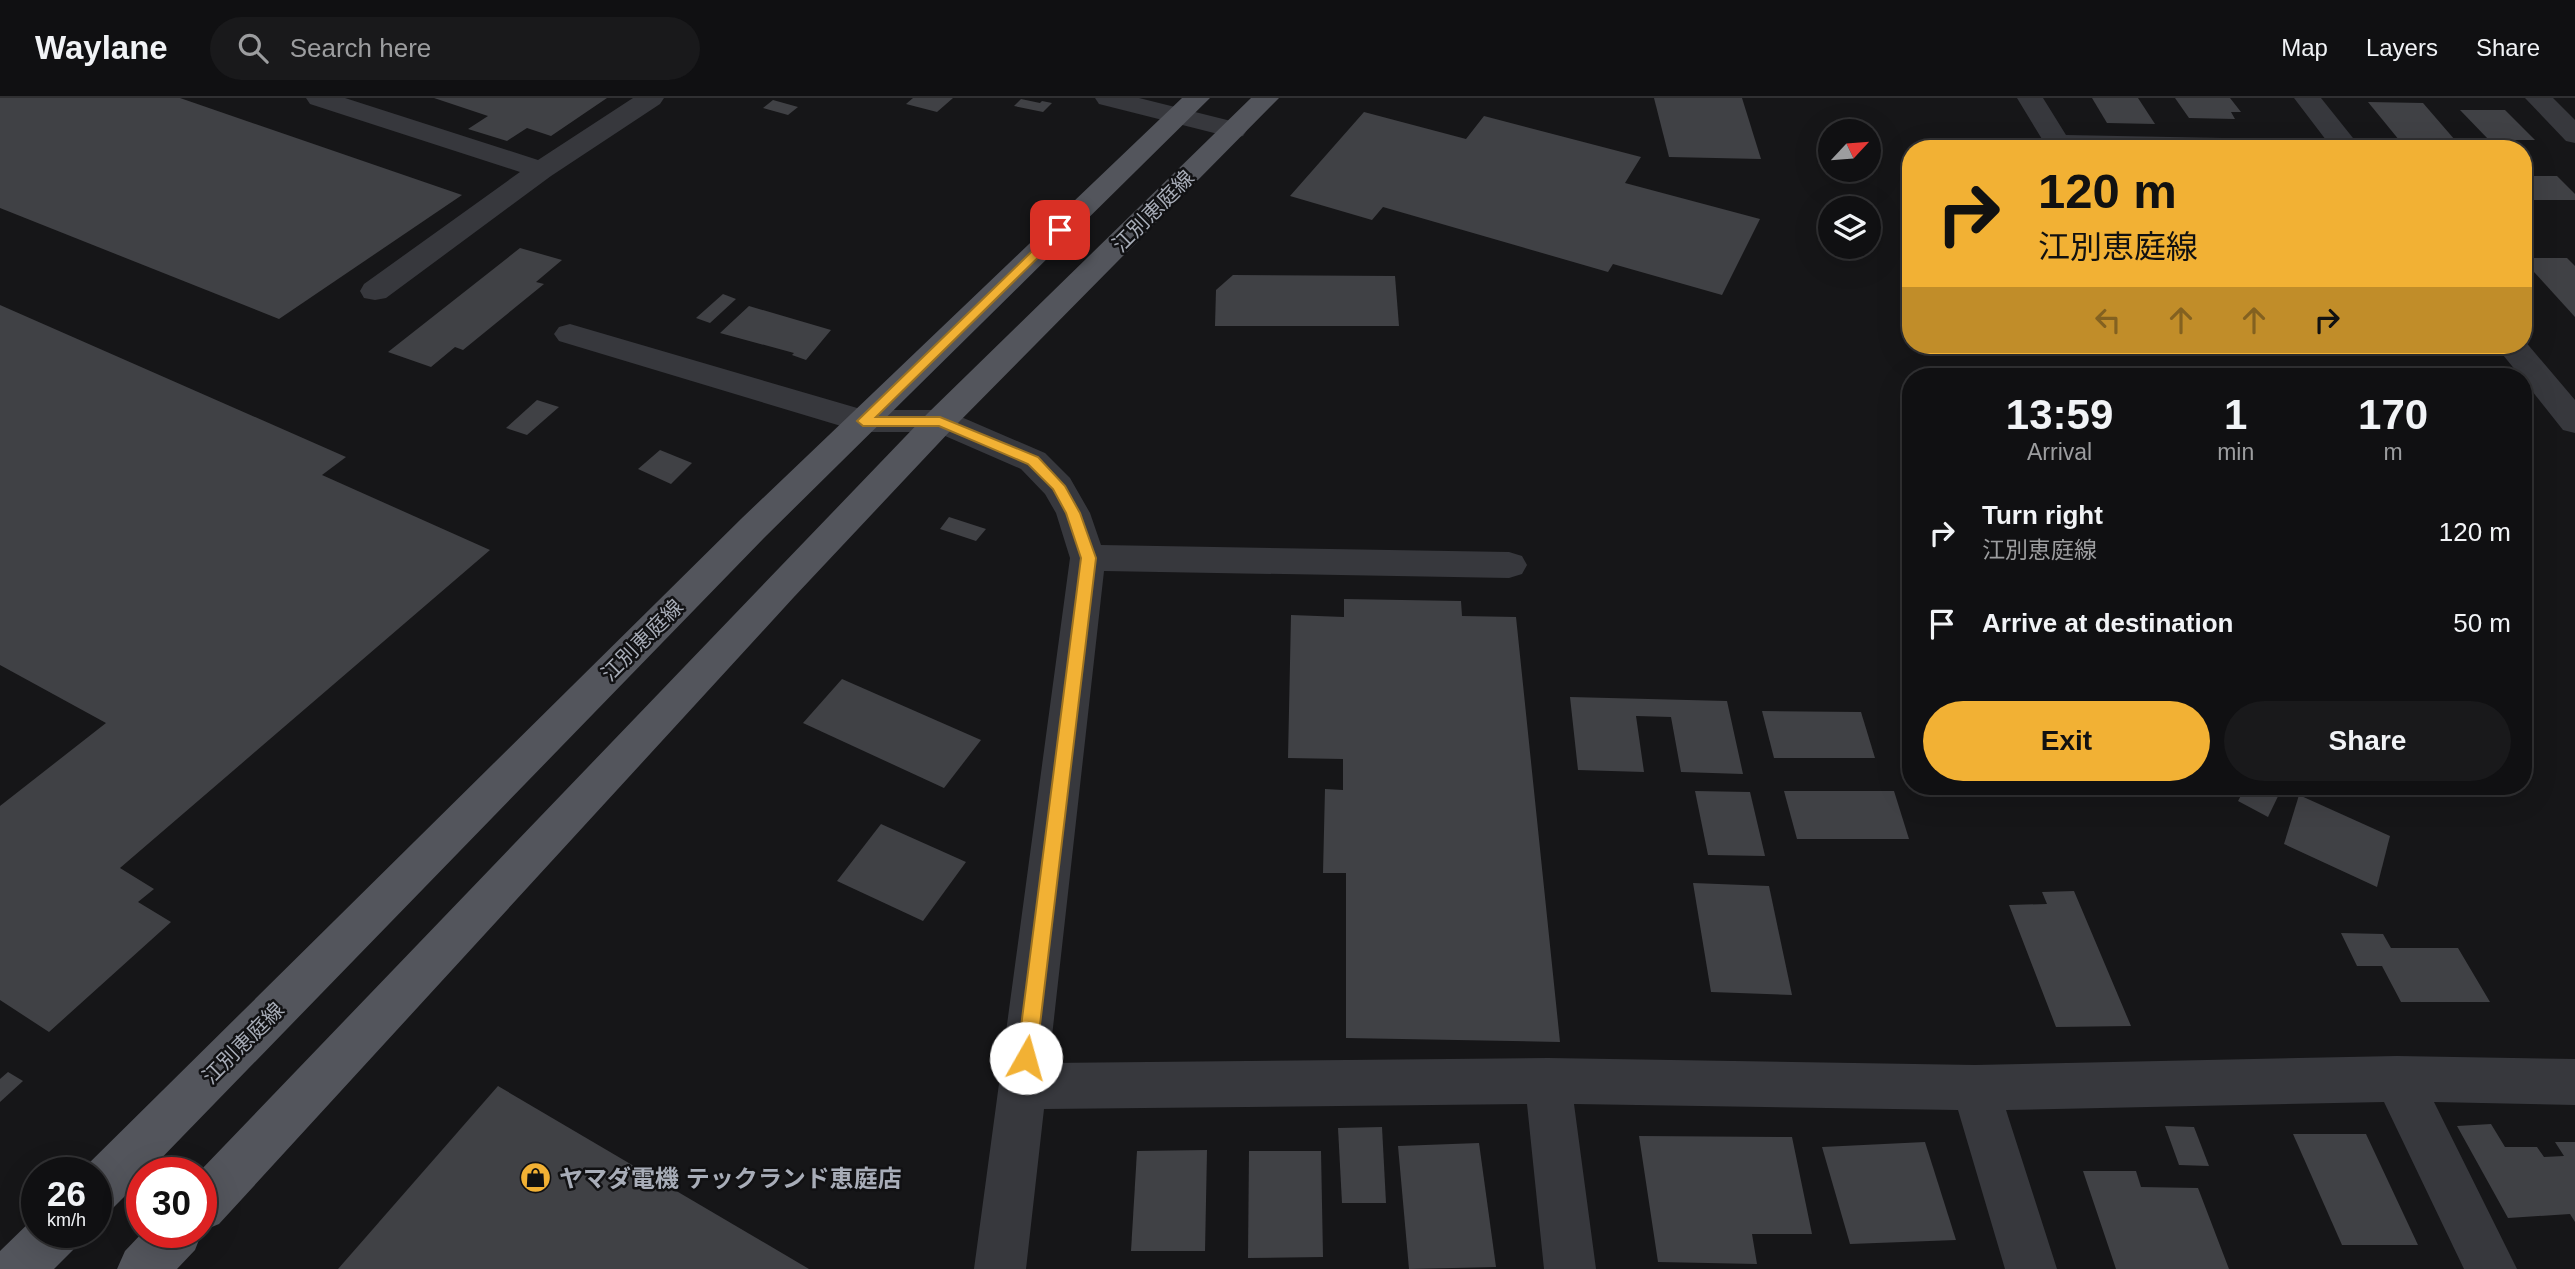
<!DOCTYPE html>
<meta charset="utf-8">
<style>
body{margin:0;font-family:Helvetica,"Noto Sans JP",sans-serif;background:#19191b;color:#f1f3f6;height:100vh;display:flex;flex-direction:column;font-size:26px;white-space:nowrap}
*{box-sizing:border-box;margin:0}
p{font-size:23px;color:#9c9d9f}
.icon{flex:none;width:38px;height:38px;fill:none;stroke:currentColor;stroke-width:2;stroke-linecap:round;stroke-linejoin:round}
.map{position:relative;flex:1;overflow:hidden}
.drawer{position:absolute;left:1902px;top:270px;width:630px;height:427px;display:flex;flex-direction:column;background:#101012;border-radius:28px;box-shadow:0 7px 28px #0002,0 0 0 2px #303032}
.drawer>*{flex:none}
.top-card{position:absolute;left:1902px;top:42px;width:630px;height:214px;border-radius:28px;box-shadow:0 7px 28px #0002,0 0 0 2px #303032;background:#f2b134;color:#111;overflow:hidden}
.needle{width:46px;rotate:64deg}
.tools{position:absolute;left:1818px;top:21px;display:grid;gap:14px}
.tools a{display:grid;place-items:center;width:63px;height:63px;border-radius:50%;background:#101012;box-shadow:0 7px 28px #0002,0 0 0 2px #303032;font-size:35px}
.speed{position:absolute;left:21px;top:1059px;display:flex;gap:14px;font-size:35px;font-weight:700;text-align:center}
.speed>*{display:grid;place-content:center;width:91px;height:91px;border-radius:50%;background:#101012;box-shadow:0 7px 28px #0002,0 0 0 2px #303032;line-height:1}
.speed small{font-size:18px;font-weight:400}
.speed .limit{border:10px solid #d22;background:#fff;color:#111}
.pin{position:absolute;display:grid;place-items:center;width:60px;height:60px;color:#fff;margin:-30px;border-radius:14px;box-shadow:0 4px 10px #0006}
.me{position:absolute;width:77px;margin:-38px;rotate:7deg;stroke-linejoin:round;filter:drop-shadow(0 0 5px #0008)}
.turn{display:flex;align-items:center;gap:24px;height:147px;padding:0 21px;font-size:32px}
.turn .icon{width:91px;height:91px;stroke-width:2.5}
.turn b{display:block;font-size:49px;line-height:60px}
.lanes{display:flex;align-items:center;height:66px;padding:0 21px;background:#0003;justify-content:center;gap:35px;direction:ltr}
.lanes .off{opacity:.35}
.eta{display:flex;justify-content:space-evenly;align-items:center;height:119px;text-align:center}
.eta b{font-size:42px;font-weight:600;line-height:49px}
.action{display:flex;gap:14px;margin-top:auto;padding:14px 21px}
.action a{flex:1;height:80px;border-radius:42px;background:#f2b134;color:#111;font-size:28px;font-weight:600;line-height:80px;text-align:center}
.action a+a{background:#19191b;color:#f1f3f6}
ul{padding:0;list-style:none}
li{display:flex;align-items:center;gap:21px;height:91px;padding:0 21px}
li div{flex:1}
li b{display:block;font-size:26px}
li em{font-style:normal}
header{display:flex;align-items:center;gap:42px;box-sizing:border-box;height:98px;padding:0 35px;background:#101012;border-bottom:2px solid #303032}
header strong{font-size:33px}
nav{display:flex;gap:38px;margin-inline-start:auto;font-size:24px}
.search{width:490px;height:63px;background:#19191b;display:flex;align-items:center;gap:18px;box-sizing:border-box;padding:0 24px;border-radius:38px;color:#9c9d9f;font-size:26px}
.map>svg:first-child{display:block}
</style>
<header>
<strong>Waylane</strong>
<div class="search"><svg class="icon" aria-label="search" viewBox="0 0 24 24"><circle cx="10" cy="10" r="6"/><path d="M15 15l6 6"/></svg>Search here</div>
<nav><a>Map</a><a>Layers</a><a>Share</a></nav>
</header>
<div class="map">
<svg width="2575" height="1171" viewBox="0 0 2575 1171">
<rect width="100%" height="100%" fill="#161618"/>
<g fill="#404145">
<polygon points="0,0 180,0 462,97 279,221 0,110"/>
<polygon points="434,0 607,0 551,38 527,30 507,43 468,31 488,18"/>
<polygon points="913,0 953,0 937,14 906,6"/>
<polygon points="1654,0 1742,0 1761,61 1669,59"/>
<polygon points="2092,0 2138,0 2155,26 2107,25"/>
<polygon points="2175,0 2230,0 2241,14 2231,14 2235,21 2189,20"/>
<polygon points="1021,1 1040,5 1042,3 1052,5 1043,14 1014,8"/>
<polygon points="773,2 798,9 788,17 763,10"/>
<polygon points="2368,4 2423,5 2461,49 2404,48"/>
<polygon points="2460,12 2505,12 2535,42 2489,42"/>
<polygon points="1364,14 1466,41 1484,18 1641,59 1625,85 1760,121 1722,197 1613,166 1608,174 1383,109 1372,122 1290,98"/>
<polygon points="2524,78 2557,78 2575,96 2575,102 2524,102"/>
<polygon points="520,150 562,162 536,184 544,186 463,252 455,249 431,269 388,254"/>
<polygon points="2524,160 2567,160 2575,168 2575,219 2524,163"/>
<polygon points="1233,177 1395,178 1399,228 1215,228 1216,192"/>
<polygon points="723,196 736,201 710,225 696,220"/>
<polygon points="0,207 346,359 322,377 490,452 120,770 154,791 138,804 171,824 49,934 0,902 0,708 106,625 0,567"/>
<polygon points="749,208 831,232 806,262 792,257 794,255 720,235"/>
<polygon points="537,302 559,309 527,337 506,330"/>
<polygon points="660,352 692,365 671,386 638,371"/>
<polygon points="949,419 986,431 976,443 940,431"/>
<polygon points="1344,501 1461,503 1462,518 1516,519 1560,944 1346,940 1346,775 1323,775 1325,691 1343,692 1343,661 1288,660 1291,517 1344,519"/>
<polygon points="842,581 981,642 944,690 803,625"/>
<polygon points="1570,599 1727,603 1743,676 1681,674 1671,619 1636,618 1644,674 1578,672"/>
<polygon points="1762,613 1861,614 1875,660 1774,660"/>
<polygon points="2246,688 2283,688 2268,719 2238,703"/>
<polygon points="1695,693 1750,694 1765,758 1708,757"/>
<polygon points="1784,693 1894,693 1909,741 1797,741"/>
<polygon points="2299,697 2390,738 2377,789 2284,746"/>
<polygon points="881,726 966,764 923,823 837,783"/>
<polygon points="1693,785 1769,788 1792,897 1711,894"/>
<polygon points="2074,793 2131,928 2056,929 2009,807 2047,806 2042,794"/>
<polygon points="2341,835 2383,836 2391,850 2458,850 2490,904 2401,904 2382,868 2357,868"/>
<polygon points="8,974 23,983 0,1004 0,981"/>
<polygon points="498,988 809,1171 338,1171"/>
<polygon points="2491,1026 2505,1049 2537,1049 2544,1059 2564,1058 2555,1044 2575,1044 2575,1124 2570,1116 2508,1120 2457,1028"/>
<polygon points="2165,1028 2194,1029 2209,1068 2179,1067"/>
<polygon points="1382,1029 1386,1105 1342,1105 1338,1030"/>
<polygon points="2293,1036 2366,1036 2418,1147 2342,1147"/>
<polygon points="1639,1038 1792,1039 1812,1136 1752,1136 1757,1166 1658,1164"/>
<polygon points="1925,1044 1956,1142 1850,1146 1822,1049"/>
<polygon points="1479,1045 1496,1169 1409,1171 1398,1048"/>
<polygon points="1207,1052 1205,1153 1131,1153 1137,1053"/>
<polygon points="1249,1053 1321,1053 1323,1159 1248,1160"/>
<polygon points="2083,1073 2136,1073 2141,1089 2198,1090 2229,1171 2116,1171"/>
</g>
<g fill="none" stroke-linecap="round" stroke-linejoin="round">
<g fill="#37383d" fill-rule="evenodd">
<polygon points="306,0 345,0 538,62 633,0 664,0 660,6 551,78 386,200 375,202 364,200 360,193 364,186 520,74 310,6"/>
<polygon points="1095,0 1139,0 1243,26 1247,32 1243,38 1234,40 1099,6"/>
<polygon points="2017,0 2043,0 2066,37 2326,42 2294,0 2321,0 2361,50 2048,51"/>
<polygon points="2525,0 2553,0 2575,22 2575,45 2566,43"/>
<polygon points="570,226 864,312 940,312 952,315 1045,355 1070,380 1090,415 1101,447 1509,454 1522,458 1527,467 1522,476 1509,480 1104,473 1049,965 1548,960 1975,967 2397,958 2575,961 2575,1007 2434,1004 2517,1171 2464,1171 2384,1004 2006,1012 2057,1171 2005,1171 1958,1012 1574,1006 1596,1171 1544,1171 1527,1006 1044,1011 1026,1171 974,1171 1070,460 1056,415 1045,396 1021,371 936,334 863,334 851,331 559,243 554,236 559,229"/>
<polygon points="2524,242 2575,302 2575,335 2563,332 2524,283 2524,278 2520,278 2495,247 2524,247"/>
</g>
<g fill="#53555c" fill-rule="evenodd">
<polygon points="1182,0 1210,0 766,438 148,1074 142,1074 142,1081 113,1110 96,1118 96,1074 80,1074 742,420"/>
<polygon points="1251,0 1279,0 952,331 794,499 219,1126 202,1133 202,1134 195,1152 177,1171 117,1171 125,1153 143,1134 201,1134 201,1074 199,1074 928,315"/>
<polygon points="37,1117 37,1134 80,1134 73,1152 54,1171 0,1171 0,1153"/>
</g>
</g>
<polygon fill="#f2b134" stroke="#9d7322" stroke-width="2" points="1056,130 1066,132 876,319 940,319 1038,359 1065,388 1080,415 1096,460 1036,960 1033,966 1026,969 1019,966 1017,960 1081,460 1066,415 1053,391 1028,366 939,328 863,328 857,323"/>
<defs>
<symbol id="shop-disc" viewBox="-11 -11 22 22"><circle r="9.5" fill="#f2b134" stroke="#111113"/><path d="M-5-2.5h2.3a2.7 3.5 0 0 1 5.4 0H5L5.5 6h-11ZM-1.5-2.5h3a1.5 2.3 0 0 0-3 0Z" fill="#111"/></symbol>
</defs>
<g fill-rule="evenodd">
<use href="#shop-disc" x="518" y="1062" width="35" height="35"/>
</g>
<g text-anchor="middle" dominant-baseline="central" stroke-width="5" stroke-linejoin="round" paint-order="stroke">
<g font-size="21" fill="#a8adb8" stroke="#111113">
<text transform="translate(1153 113) rotate(-45)">江別恵庭線</text>
<text transform="translate(642 542) rotate(-45)">江別恵庭線</text>
<text transform="translate(243 945) rotate(-45)">江別恵庭線</text>
</g>
<g font-size="24" font-weight="bold" fill="#a8adb8" stroke="#111113" text-anchor="start">
<text x="559" y="1080">ヤマダ電機 テックランド恵庭店</text>
</g>
</g>
</svg>
<div class="tools">
<a><svg class="needle" viewBox="-14 -14 28 28"><path d="M0-13l5 13h-10z" fill="#e53935"/><path d="M0 13l5-13h-10z" fill="#9c9d9f"/></svg></a>
<a><svg class="icon" aria-label="layers" viewBox="0 0 24 24"><path d="M12 4l9 5-9 5-9-5zM3 14l9 5 9-5"/></svg></a>
</div>
<div class="speed"><div>26<small>km/h</small></div><div class="limit">30</div></div>
<div class="pin" style="left:1060px;top:132px;background:#d93025"><svg class="icon" aria-label="arrive" viewBox="0 0 24 24"><path d="M6 21V4h12l-3 4 3 4H6"/></svg></div>
<svg class="me" style="left:1026px;top:960px" viewBox="-20 -20 40 40"><circle r="19" fill="#fff"/><path d="M0-13L10 11 0 6-10 11z" fill="#f2b134"/></svg>
<div class="top-card">
<div class="turn"><svg class="icon" aria-label="right" viewBox="0 0 24 24"><path d="M7 20v-9h11M14 6l5 5-5 5"/></svg><div><b>120 m</b>江別恵庭線</div></div>
<div class="lanes"><svg class="icon off" aria-label="left" viewBox="0 0 24 24"><path d="M17 20v-9H6M10 6l-5 5 5 5"/></svg><svg class="icon off" aria-label="ahead" viewBox="0 0 24 24"><path d="M12 20V5M6 11l6-6 6 6"/></svg><svg class="icon off" aria-label="ahead" viewBox="0 0 24 24"><path d="M12 20V5M6 11l6-6 6 6"/></svg><svg class="icon" aria-label="right" viewBox="0 0 24 24"><path d="M7 20v-9h11M14 6l5 5-5 5"/></svg></div>
</div>
<section class="drawer">
<div class="eta">
<div><b>13:59</b><p>Arrival</p></div>
<div><b>1</b><p>min</p></div>
<div><b>170</b><p>m</p></div>
</div>
<ul>
<li><svg class="icon" aria-label="right" viewBox="0 0 24 24"><path d="M7 20v-9h11M14 6l5 5-5 5"/></svg><div><b>Turn right</b><p>江別恵庭線</p></div><em>120 m</em></li>
<li><svg class="icon" aria-label="arrive" viewBox="0 0 24 24"><path d="M6 21V4h12l-3 4 3 4H6"/></svg><div><b>Arrive at destination</b></div><em>50 m</em></li>
</ul>
<div class="action"><a>Exit</a><a>Share</a></div>
</section>
</div>
